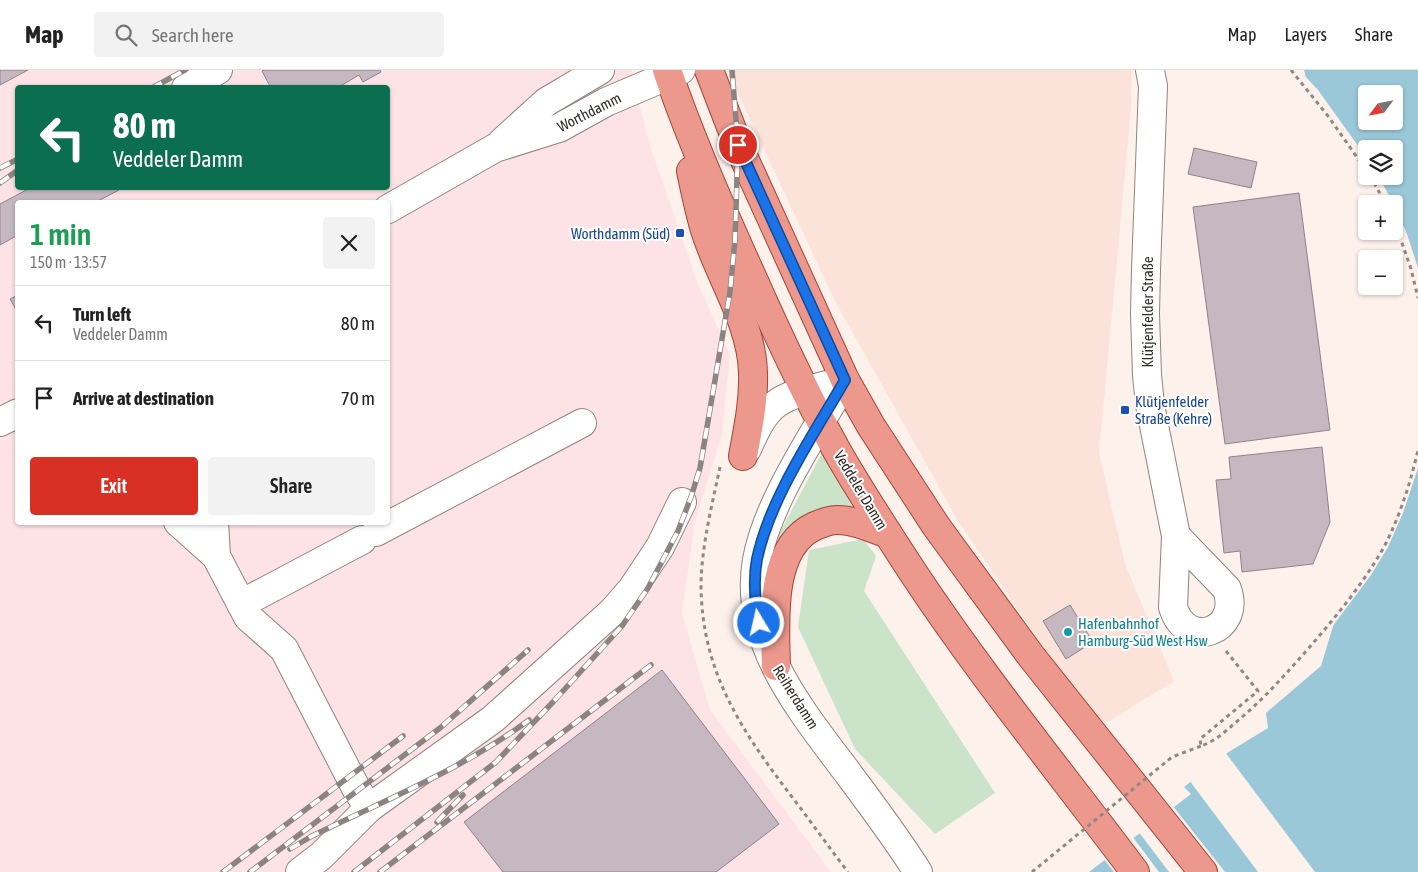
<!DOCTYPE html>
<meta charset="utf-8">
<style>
body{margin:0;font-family:"Asap Condensed",sans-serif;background:#f2f2f2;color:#222;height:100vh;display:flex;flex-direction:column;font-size:19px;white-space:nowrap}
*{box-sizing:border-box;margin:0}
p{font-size:16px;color:#767676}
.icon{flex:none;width:28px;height:28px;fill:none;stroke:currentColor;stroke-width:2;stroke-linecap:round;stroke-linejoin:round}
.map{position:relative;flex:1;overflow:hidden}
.sheet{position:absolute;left:15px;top:130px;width:375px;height:325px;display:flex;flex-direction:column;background:#fff;border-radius:5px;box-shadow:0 1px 4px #0004}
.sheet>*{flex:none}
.hud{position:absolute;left:15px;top:15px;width:375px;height:105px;border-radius:5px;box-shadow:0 1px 4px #0004;background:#0b6e4f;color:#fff;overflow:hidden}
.needle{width:32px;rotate:238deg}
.fabs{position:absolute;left:1358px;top:15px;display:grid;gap:10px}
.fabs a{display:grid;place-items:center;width:45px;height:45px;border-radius:5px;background:#fff;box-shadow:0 1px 4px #0004;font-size:25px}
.pin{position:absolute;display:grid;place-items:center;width:42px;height:42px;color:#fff;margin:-21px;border:2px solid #fff;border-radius:50%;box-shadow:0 1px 5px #0007}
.me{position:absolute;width:55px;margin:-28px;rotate:351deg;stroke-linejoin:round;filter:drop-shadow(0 0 4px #0008)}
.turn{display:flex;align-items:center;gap:18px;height:105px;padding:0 15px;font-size:22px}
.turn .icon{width:65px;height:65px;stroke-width:2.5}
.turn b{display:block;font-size:35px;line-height:42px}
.round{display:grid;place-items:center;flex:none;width:52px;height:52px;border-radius:5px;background:#f2f2f2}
.summary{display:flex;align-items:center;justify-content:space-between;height:85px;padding:0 15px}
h1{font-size:30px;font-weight:600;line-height:38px;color:#1e9e55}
.cta{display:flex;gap:10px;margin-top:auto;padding:10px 15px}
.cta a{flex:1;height:58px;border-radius:5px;background:#d93025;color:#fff;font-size:20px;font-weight:600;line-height:58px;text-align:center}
.cta a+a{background:#f2f2f2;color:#222}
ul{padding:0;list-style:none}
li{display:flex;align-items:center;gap:15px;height:75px;padding:0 15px;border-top:1px solid #e0e0e0}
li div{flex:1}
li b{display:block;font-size:19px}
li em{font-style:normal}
header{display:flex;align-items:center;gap:30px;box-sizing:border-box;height:70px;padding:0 25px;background:#fff;border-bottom:1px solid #e0e0e0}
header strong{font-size:24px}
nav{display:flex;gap:28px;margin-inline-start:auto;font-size:18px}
.search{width:350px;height:45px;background:#f2f2f2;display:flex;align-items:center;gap:12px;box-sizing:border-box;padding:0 18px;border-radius:5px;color:#767676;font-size:19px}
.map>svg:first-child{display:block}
</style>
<header>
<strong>Map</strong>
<div class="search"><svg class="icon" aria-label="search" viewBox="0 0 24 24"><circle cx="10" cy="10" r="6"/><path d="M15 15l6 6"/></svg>Search here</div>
<nav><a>Map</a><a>Layers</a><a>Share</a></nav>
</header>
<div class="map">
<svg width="1418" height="802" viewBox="0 0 1418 802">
<rect width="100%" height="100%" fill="#fdf1ec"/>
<polygon fill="#fbe3da" points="727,0 1132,0 1131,39 1099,383 1125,494 1174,611 1098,658 958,451 835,231"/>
<path fill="#fde2e6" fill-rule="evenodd" d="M0,0H631L649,73L698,214L730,285L722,364L695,451L682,543L710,640L831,802H0ZM18,18H388V118H18ZM18,132H388V452H18Z"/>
<g fill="#cae3c9">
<polygon points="822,383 854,439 814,441 789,460 778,476 778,466"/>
<polygon points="863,469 876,486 864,521 995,723 935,764 855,679 798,557 809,480"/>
</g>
<path fill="#9ac8d9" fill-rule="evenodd" d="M1304,0H1418V802H1089L1191,724L1184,717L1227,683L1268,658L1266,643L1321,596L1344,520L1373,408L1383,352L1394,216V189H1366L1313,35ZM1366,24H1394V51H1366ZM1366,79H1394V106H1366ZM1366,134H1394V161H1366Z"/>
<g fill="#fdf1ec">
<polygon points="1302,3 1318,20 1366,87 1366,106 1378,106 1394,134 1366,134 1366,161 1394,161 1394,134 1407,164 1418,198 1418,398 1403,443 1388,477 1371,505 1329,561 1342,519 1370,407 1380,352 1383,313 1383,277 1376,228 1372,216 1394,216 1394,189 1366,189 1366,192 1364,190 1310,36"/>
<polygon points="1225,682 1315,802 1258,802 1189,710"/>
<polygon points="1172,735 1225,802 1169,802 1138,761"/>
<polygon points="1132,766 1159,802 1114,802 1103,788"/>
</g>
<g fill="#c6b8c0" stroke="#8f828a">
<polygon points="0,0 28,0 0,15"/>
<polygon points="265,0 380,0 381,2 363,12 359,5 337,18 271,18 262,1"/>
<polygon points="1194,78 1257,92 1251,118 1188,104"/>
<polygon points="30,118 118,118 119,120 96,132 18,132 18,165 0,175 0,134"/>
<polygon points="1299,123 1330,360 1225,374 1193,137"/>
<polygon points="18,225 18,243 10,229"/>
<polygon points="1322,377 1330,452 1313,494 1242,502 1240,481 1224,483 1216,410 1231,409 1229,387"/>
<polygon points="1070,535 1093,572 1066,589 1043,551"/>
<polygon points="662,600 779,754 716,802 503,802 464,752"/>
</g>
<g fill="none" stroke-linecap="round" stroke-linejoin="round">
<defs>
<g id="minor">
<path d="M1150,0L1153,16L1146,199L1145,244L1147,305L1150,335L1176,466L1173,537C1186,581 1242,562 1227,519L1176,466"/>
<polyline points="186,18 218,0"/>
<polyline points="502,72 546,32 600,0"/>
<polyline points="388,139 495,78 559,58 606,32 681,0"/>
<path d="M845,310C816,362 767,432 757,490C742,573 804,644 850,706C874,738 897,769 918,802"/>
<polyline points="0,352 18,343"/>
<path d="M747,379C768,331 777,328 827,315"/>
<polyline points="178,452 216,486 248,547 284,579 357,720 369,738"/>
<polyline points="214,452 216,486"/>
<polyline points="376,462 582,353"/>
<polyline points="241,534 362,470"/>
<polyline points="300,802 321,786 369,738 493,649 612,542 632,519 660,477 682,432"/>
</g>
<g id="major">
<path d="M667,0C690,68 719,134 749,200C776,261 804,322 837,381C861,423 888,464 914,504C983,608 1061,703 1135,802"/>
<polyline points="709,0 738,75 845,310 871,356 936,456 1031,586 1203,802"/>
<path d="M691,101C695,120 699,140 705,160C719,206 752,253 753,303C754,331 748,359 743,386"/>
<path d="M776,596C775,555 768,477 815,456C822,453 829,450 837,450C855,450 872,458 888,464"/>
</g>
</defs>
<use href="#minor" stroke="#90837d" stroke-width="30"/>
<use href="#major" stroke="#a24538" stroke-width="30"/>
<g stroke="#918884" stroke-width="3" stroke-dasharray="4 4" stroke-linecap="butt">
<polyline points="1291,0 1328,46 1366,100"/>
<polyline points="1370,106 1386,134"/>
<polyline points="1394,150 1411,199 1418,228"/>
<path d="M720,397C712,435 702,474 701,513C701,599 739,657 789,723C809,749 828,776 848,802"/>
<path d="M1226,581L1258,621L1200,669L1201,676C1215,671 1225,662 1235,653C1262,631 1284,606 1307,580C1335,548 1363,514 1384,477C1400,446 1410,414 1418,380"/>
</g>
<use href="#minor" stroke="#fff" stroke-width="28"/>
<use href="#major" stroke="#ec988d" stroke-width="28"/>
<defs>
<g id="rail">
<polyline points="152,18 185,0"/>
<polyline points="0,98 18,89"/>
<polyline points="0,113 18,100"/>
<polyline points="437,752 463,725"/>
<path d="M290,779L312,766C385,730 463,699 529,650"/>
<polyline points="223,802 403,666"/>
<polyline points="250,802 440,658 528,580"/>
<polyline points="354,802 496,692 553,632 622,556 648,518 678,461 691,427 700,398 730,222 735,170 738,75 732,0"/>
<polyline points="380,802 651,595"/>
</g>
</defs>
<use href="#rail" stroke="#8c8480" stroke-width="5.5"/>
<use href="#rail" stroke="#fff" stroke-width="4" stroke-dasharray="11" stroke-linecap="butt"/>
<polyline stroke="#918884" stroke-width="3" stroke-dasharray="4 4" stroke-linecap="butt" points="1032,802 1172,687 1201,676"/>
</g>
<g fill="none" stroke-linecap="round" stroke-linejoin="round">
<defs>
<path id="route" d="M738,75L845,310C814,364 770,428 757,489C753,510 755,532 759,553"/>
</defs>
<use href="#route" stroke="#114b97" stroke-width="12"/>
<use href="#route" stroke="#1a73e8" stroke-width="9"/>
</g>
<g fill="#1a4fb4" stroke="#fff" stroke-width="2">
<rect x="675" y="158" width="10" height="10" rx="2.5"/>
<rect x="1120" y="335" width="10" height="10" rx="2.5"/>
</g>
<circle fill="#0f9aa8" stroke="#fff" stroke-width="2" cx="1068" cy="562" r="5"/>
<g text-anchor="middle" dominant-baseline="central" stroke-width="4" stroke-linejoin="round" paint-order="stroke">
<g font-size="15" fill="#302b28" stroke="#fff">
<text transform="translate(589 42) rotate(-27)">Worthdamm</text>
<text transform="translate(1147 242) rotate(-90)">Klütjenfelder Straße</text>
<text transform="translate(861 420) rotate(59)">Veddeler Damm</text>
<text transform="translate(796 627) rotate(58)">Reiherdamm</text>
</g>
<g font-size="15" fill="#164399" stroke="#fff" text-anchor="end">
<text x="670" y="163">Worthdamm (Süd)</text>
<text x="1135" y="331" text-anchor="start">Klütjenfelder<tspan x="1135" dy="17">Straße (Kehre)</tspan></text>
</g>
<g font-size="15" fill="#0d838f" stroke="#fff" text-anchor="start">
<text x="1078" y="553">Hafenbahnhof<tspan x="1078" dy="17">Hamburg-Süd West Hsw</tspan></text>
</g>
</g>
</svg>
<div class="fabs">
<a><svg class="needle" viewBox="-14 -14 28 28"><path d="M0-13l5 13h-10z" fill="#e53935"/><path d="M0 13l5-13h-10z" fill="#767676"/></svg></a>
<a><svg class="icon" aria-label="layers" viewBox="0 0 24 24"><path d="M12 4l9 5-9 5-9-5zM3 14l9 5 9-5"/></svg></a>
<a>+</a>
<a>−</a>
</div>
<div class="pin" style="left:738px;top:75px;background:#d93025"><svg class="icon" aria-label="arrive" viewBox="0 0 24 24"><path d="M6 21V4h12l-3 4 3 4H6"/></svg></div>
<svg class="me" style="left:759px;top:553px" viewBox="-20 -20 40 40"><circle r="17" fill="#1a73e8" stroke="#fff" stroke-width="3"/><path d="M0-11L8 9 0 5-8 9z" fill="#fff"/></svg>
<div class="hud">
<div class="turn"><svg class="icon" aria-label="left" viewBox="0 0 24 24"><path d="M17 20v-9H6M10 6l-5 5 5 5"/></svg><div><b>80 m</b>Veddeler Damm</div></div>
</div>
<section class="sheet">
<div class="summary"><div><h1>1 min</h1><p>150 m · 13:57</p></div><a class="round"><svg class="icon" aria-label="close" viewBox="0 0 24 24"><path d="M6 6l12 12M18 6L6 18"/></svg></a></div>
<ul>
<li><svg class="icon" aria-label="left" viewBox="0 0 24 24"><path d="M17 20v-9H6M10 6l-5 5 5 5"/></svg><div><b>Turn left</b><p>Veddeler Damm</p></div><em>80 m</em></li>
<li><svg class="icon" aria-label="arrive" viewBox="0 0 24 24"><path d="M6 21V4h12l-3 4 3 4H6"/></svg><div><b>Arrive at destination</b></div><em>70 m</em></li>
</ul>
<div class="cta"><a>Exit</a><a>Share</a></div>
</section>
</div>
